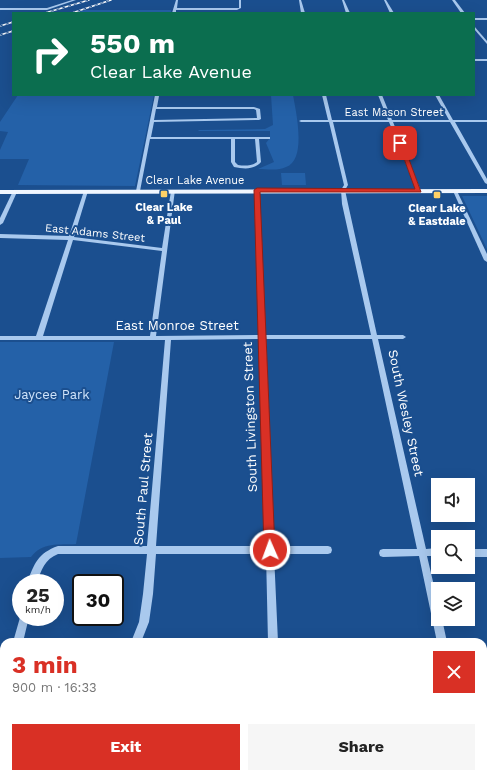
<!DOCTYPE html>
<meta charset="utf-8">
<style>
body{margin:0;font-family:"Work Sans",sans-serif;background:#f6f6f6;color:#222;height:100vh;display:flex;flex-direction:column;font-size:15px;white-space:nowrap}
*{box-sizing:border-box;margin:0}
p{font-size:13px;color:#767676}
.icon{flex:none;width:22px;height:22px;fill:none;stroke:currentColor;stroke-width:2;stroke-linecap:round;stroke-linejoin:round}
.map{position:relative;flex:1;overflow:hidden}
.side{position:absolute;left:0px;top:638px;width:487px;height:140px;display:flex;flex-direction:column;background:#fff;border-radius:12px 12px 0 0;box-shadow:0 4px 16px #0002}
.side>*{flex:none}
.guide{position:absolute;left:12px;top:12px;width:463px;height:84px;border-radius:0px;box-shadow:0 4px 16px #0002;background:#0b6e4f;color:#fff;overflow:hidden}
.buttons{position:absolute;left:431px;top:478px;display:grid;gap:8px}
.buttons a{display:grid;place-items:center;width:44px;height:44px;border-radius:0px;background:#fff;box-shadow:0 4px 16px #0002;font-size:20px}
.speed{position:absolute;left:12px;top:574px;display:flex;gap:8px;font-size:20px;font-weight:700;text-align:center}
.speed>*{display:grid;place-content:center;width:52px;height:52px;border-radius:50%;background:#fff;box-shadow:0 4px 16px #0002;line-height:1}
.speed small{font-size:10px;font-weight:400}
.speed .limit{border:2px solid #111;border-radius:6px;background:#fff;color:#111}
.pin{position:absolute;display:grid;place-items:center;width:34px;height:34px;color:#fff;margin:-17px;border-radius:8px;box-shadow:0 2px 6px #0006}
.me{position:absolute;width:44px;margin:-22px;rotate:358deg;stroke-linejoin:round;filter:drop-shadow(0 0 3px #0008)}
.turn{display:flex;align-items:center;gap:14px;height:84px;padding:0 12px;font-size:18px}
.turn .icon{width:52px;height:52px;stroke-width:2.5}
.turn b{display:block;font-size:28px;line-height:34px}
.round{display:grid;place-items:center;flex:none;width:42px;height:42px;border-radius:0px;background:#f6f6f6}
.overview{display:flex;align-items:center;justify-content:space-between;height:68px;padding:0 12px}
h1{font-size:24px;font-weight:700;line-height:30px;color:#d93025}
.cta{display:flex;gap:8px;margin-top:auto;padding:8px 12px}
.cta a{flex:1;height:46px;border-radius:0px;background:#d93025;color:#fff;font-size:16px;font-weight:700;line-height:46px;text-align:center}
.cta a+a{background:#f6f6f6;color:#222}
.map>svg:first-child{display:block}
</style>
<div class="map">
<svg width="487" height="778" viewBox="0 0 487 778">
<rect width="100%" height="100%" fill="#1b4f8f"/>
<g fill="#2461a8">
<polygon points="85,10 171,10 171,13 75,13"/>
<polygon points="18,95 154,95 135,186 18,185 29,159 0,159 0,150 8,132 0,131 0,122"/>
<path d="M271,95H293C296,112 307,160 286,167C278,171 267,169 258,169L274,162L266,143L270,138V131H198L199,130L265,129L273,125Z"/>
<polygon points="281,173 305,173 306,185 282,185"/>
<polygon points="462,196 487,196 487,249"/>
<path d="M0,342H114L76,544C59,545 42,542 31,557L0,558Z"/>
</g>
<g fill="none" stroke-linecap="round" stroke-linejoin="round">
<g fill="#a9c9ee" fill-rule="evenodd">
<polygon points="72,0 76,0 47,10 0,10 0,8 47,8"/>
<polygon points="176,0 178,0 177,8 239,8 239,0 241,0 241,8 237,10 176,10 176,13 172,13"/>
<polygon points="299,0 301,0 305,13 301,13"/>
<polygon points="342,0 344,0 350,13 346,13"/>
<polygon points="384,0 386,0 394,13 390,13"/>
<polygon points="452,0 455,0 465,13 461,13"/>
<rect x="474" y="18" width="13" height="2"/>
<polygon points="474,26 487,41 487,44 474,29"/>
<rect x="474" y="59" width="13" height="2"/>
<path d="M155,95H254L252,96H159L157,107H254L260,109L261,119L259,120L154,122L151,137H270V139H259L261,162C254,170 244,169 234,167L231,162V139H150L140,191L136,192V191ZM156,109H254L256,110L257,118L154,120ZM235,139H255L257,162C251,166 245,166 238,165L235,162Z"/>
<path d="M322,95H326L332,120H388L378,95H382L392,120H449L435,95H439L453,120H487V122H455L487,179V184L485,183L450,122H393L421,191L419,192L417,191L389,122H333L348,185L345,190L348,204L377,335H403L406,337L403,339H378L426,549L438,548V556H427L438,603V619H442L447,642H437L419,556L383,557L380,556L379,553L380,550L383,549H417L372,339H266L274,546H328L331,547L332,550L331,553L328,554H274L278,642H268L266,554H156L153,594L149,622L141,642H131L139,622L143,594L147,554H58C45,559 41,570 37,583H27C34,564 38,553 58,546H147L165,340H0V336H36L68,240L0,238V234L69,236L84,191L86,190L88,191L74,237L162,248L171,191L175,190L156,336L259,335L255,190L259,189L265,335H371L342,204L341,190L344,185L329,122H301L299,121L301,120H328ZM73,240L162,251L150,336H43ZM259,339L265,546H156L171,340Z"/>
<polygon points="453,190 457,191 487,254 487,262 484,260 453,191"/>
<polygon points="13,191 17,192 3,223 0,225 0,218"/>
<rect x="468" y="549" width="19" height="8"/>
<polygon points="21,614 21,617 29,617 23,642 13,642"/>
<polygon points="4,692 4,716 0,718 0,694"/>
<polygon points="272,774 284,774 285,778 273,778"/>
<polygon points="465,774 477,774 478,778 466,778"/>
</g>
<polygon fill="#f0f6ff" fill-rule="evenodd" points="487,189 487,193 0,194 0,190"/>
<defs>
<g id="rail">
<polyline points="45,13 89,0"/>
<polyline points="72,13 111,0"/>
<polyline points="0,26 13,22"/>
<polyline points="0,35 13,31"/>
</g>
</defs>
<use href="#rail" stroke="#fff" stroke-width="1.5"/>
<use href="#rail" stroke="#1b4f8f" stroke-width="1" stroke-dasharray="3" stroke-linecap="butt"/>
</g>
<polygon fill="#d93025" stroke="#8d1f18" points="398,142 403,143 421,192 260,192 275,550 273,553 270,554 266,553 264,550 254,190 257,188 415,189"/>
<g fill="#ffd166" stroke="#1b4f8f" stroke-width="1.5">
<rect x="160" y="190" width="8" height="8" rx="2"/>
<rect x="433" y="191" width="8" height="8" rx="2"/>
</g>
<g text-anchor="middle" dominant-baseline="central" stroke-width="4" stroke-linejoin="round" paint-order="stroke">
<g font-size="11" fill="#fff" stroke="#1b4f8f">
<text x="394" y="112">East Mason Street</text>
<text x="195" y="180">Clear Lake Avenue</text>
<text transform="translate(95 233) rotate(6)">East Adams Street</text>
</g>
<g font-size="11" font-weight="bold" fill="#fff" stroke="#1b4f8f">
<text x="164" y="207">Clear Lake<tspan x="164" dy="13">&amp; Paul</tspan></text>
<text x="437" y="208">Clear Lake<tspan x="437" dy="13">&amp; Eastdale</tspan></text>
</g>
<g font-size="13" fill="#fff" stroke="#1b4f8f">
<text x="177" y="325">East Monroe Street</text>
<text transform="translate(406 413) rotate(78)">South Wesley Street</text>
<text transform="translate(250 417) rotate(-92)">South Livingston Street</text>
<text transform="translate(143 489) rotate(-85)">South Paul Street</text>
</g>
<g font-size="13" fill="#cfe3fa" stroke="#1b4f8f">
<text x="52" y="394">Jaycee Park</text>
</g>
</g>
</svg>
<div class="buttons">
<a><svg class="icon" aria-label="sound" viewBox="0 0 24 24"><path d="M4 9h4l5-4v14l-5-4H4zM17 9q2 3 0 6"/></svg></a>
<a><svg class="icon" aria-label="search" viewBox="0 0 24 24"><circle cx="10" cy="10" r="6"/><path d="M15 15l6 6"/></svg></a>
<a><svg class="icon" aria-label="layers" viewBox="0 0 24 24"><path d="M12 4l9 5-9 5-9-5zM3 14l9 5 9-5"/></svg></a>
</div>
<div class="speed"><div>25<small>km/h</small></div><div class="limit">30</div></div>
<div class="pin" style="left:400px;top:143px;background:#d93025"><svg class="icon" aria-label="arrive" viewBox="0 0 24 24"><path d="M6 21V4h12l-3 4 3 4H6"/></svg></div>
<svg class="me" style="left:270px;top:550px" viewBox="-20 -20 40 40"><circle r="17" fill="#d93025" stroke="#fff" stroke-width="3"/><path d="M0-11L8 9 0 5-8 9z" fill="#fff"/></svg>
<div class="guide">
<div class="turn"><svg class="icon" aria-label="right" viewBox="0 0 24 24"><path d="M7 20v-9h11M14 6l5 5-5 5"/></svg><div><b>550 m</b>Clear Lake Avenue</div></div>
</div>
<section class="side">
<div class="overview"><div><h1>3 min</h1><p>900 m · 16:33</p></div><a class="round" style="background:#d93025;color:#fff"><svg class="icon" aria-label="close" viewBox="0 0 24 24"><path d="M6 6l12 12M18 6L6 18"/></svg></a></div>
<div class="cta"><a>Exit</a><a>Share</a></div>
</section>
</div>
